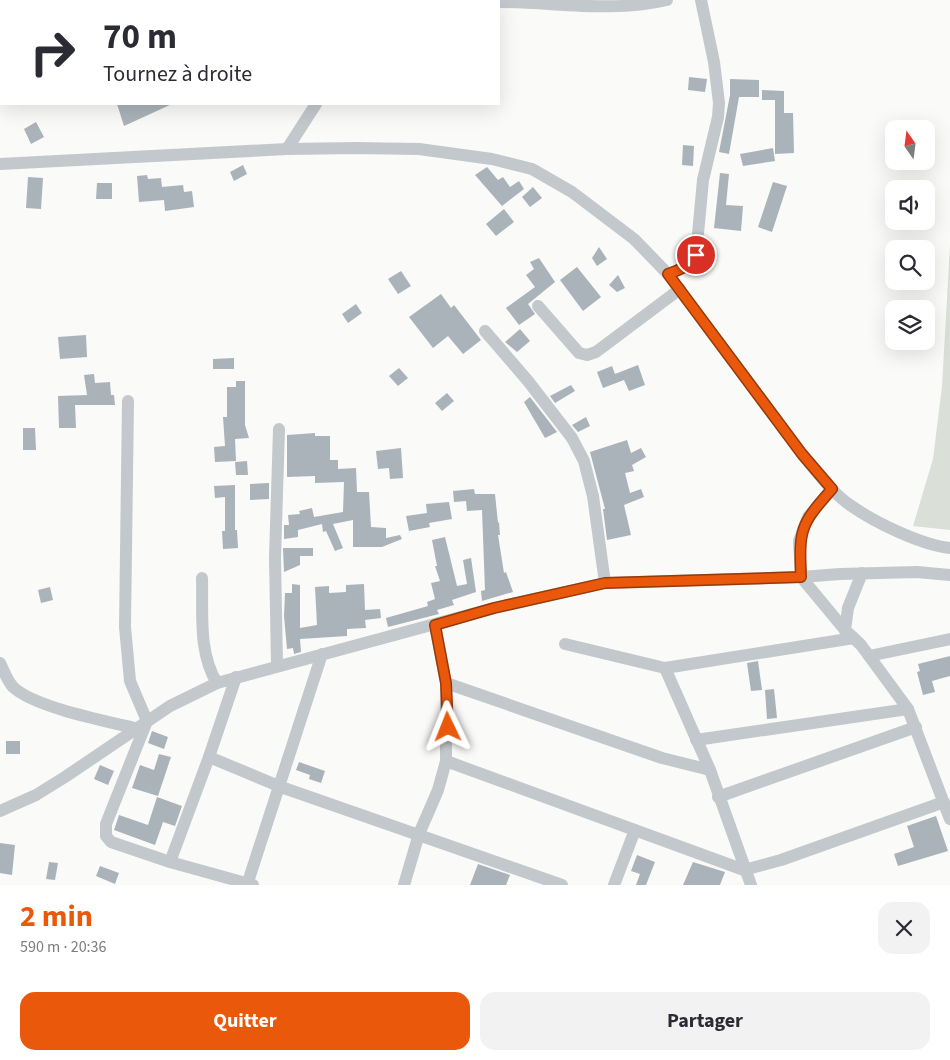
<!DOCTYPE html>
<html lang="fr">
<meta charset="utf-8">
<style>
body{margin:0;font-family:"Source Sans 3",sans-serif;background:#f2f2f3;color:#2b2b33;height:100vh;display:flex;flex-direction:column;font-size:19px;white-space:nowrap}
*{box-sizing:border-box;margin:0}
p{font-size:16px;color:#7c7c81}
.icon{flex:none;width:28px;height:28px;fill:none;stroke:currentColor;stroke-width:2;stroke-linecap:round;stroke-linejoin:round}
.map{position:relative;height:885px;overflow:hidden}
.side{display:flex;flex-direction:column;background:#fff;flex:1}
.side>*{flex:none}
.top-card{position:absolute;left:0px;top:0px;width:500px;height:105px;box-shadow:0 5px 20px #0002;background:#fff;color:#2b2b33;overflow:hidden}
.needle{width:32px;rotate:346deg}
.fabs{position:absolute;left:885px;top:120px;display:grid;gap:10px}
.fabs a{display:grid;place-items:center;width:50px;height:50px;border-radius:10px;background:#fff;box-shadow:0 5px 20px #0002;font-size:25px}
.pin{position:absolute;display:grid;place-items:center;width:42px;height:42px;color:#fff;margin:-21px;border:2px solid #fff;border-radius:50%;box-shadow:0 1px 5px #0007}
.me{position:absolute;width:55px;margin:-28px;rotate:358deg;stroke-linejoin:round;filter:drop-shadow(0 0 4px #0008)}
.turn{display:flex;align-items:center;gap:18px;height:105px;padding:0 20px;font-size:22px}
.turn .icon{width:65px;height:65px;stroke-width:2.5}
.turn b{display:block;font-size:35px;line-height:42px}
.round{display:grid;place-items:center;flex:none;width:52px;height:52px;border-radius:15px;background:#f2f2f3}
.overview{display:flex;align-items:center;justify-content:space-between;height:85px;padding:0 20px}
h1{font-size:30px;font-weight:700;line-height:38px;color:#ea580c}
.button{display:flex;gap:10px;margin-top:auto;padding:10px 20px}
.button a{flex:1;height:58px;border-radius:15px;background:#ea580c;color:#fff;font-size:20px;font-weight:700;line-height:58px;text-align:center}
.button a+a{background:#f2f2f3;color:#2b2b33}
.map>svg:first-child{display:block}
</style>
<div class="map">
<svg width="950" height="885" viewBox="0 0 950 885">
<rect width="100%" height="100%" fill="#fafaf8"/>
<polygon fill="#dadfd7" points="950,246 950,530 913,526 933,459 942,386"/>
<g fill="#aab3b9">
<polygon points="689,77 707,79 705,92 688,90"/>
<polygon points="730,79 759,80 759,97 739,97 729,154 719,152 730,95"/>
<polygon points="762,90 784,91 784,113 793,113 794,153 775,154 775,100 762,100"/>
<polygon points="117,104 172,104 124,126"/>
<polygon points="36,122 44,137 31,144 24,129"/>
<polygon points="683,145 694,146 693,166 682,165"/>
<polygon points="773,148 775,161 743,166 740,154"/>
<polygon points="243,165 247,174 234,181 230,172"/>
<polygon points="487,167 498,180 503,177 510,187 519,181 524,189 502,206 475,175"/>
<polygon points="720,173 729,174 726,205 743,206 741,231 714,228"/>
<polygon points="147,175 148,179 161,178 162,187 183,185 184,192 192,191 194,207 165,211 164,200 139,202 137,176"/>
<polygon points="28,177 43,178 41,209 26,208"/>
<polygon points="773,182 787,186 772,232 758,227"/>
<polygon points="97,183 112,183 112,199 96,199"/>
<polygon points="533,187 542,198 530,207 522,197"/>
<polygon points="504,209 514,222 496,236 486,224"/>
<polygon points="599,247 607,259 597,266 592,258"/>
<polygon points="539,258 555,282 528,304 535,314 519,325 506,308 535,287 526,275 534,269 530,262"/>
<polygon points="577,267 601,297 583,311 560,280"/>
<polygon points="401,271 411,286 398,294 388,279"/>
<polygon points="618,275 625,288 617,292 609,285"/>
<polygon points="441,294 451,308 454,305 481,340 463,354 448,336 433,348 409,317"/>
<polygon points="356,304 362,313 348,323 342,314"/>
<polygon points="520,329 530,341 517,352 505,342"/>
<polygon points="86,335 87,357 60,359 58,337"/>
<polygon points="234,358 234,369 213,369 213,359"/>
<polygon points="638,365 645,385 629,391 624,380 603,388 597,372 612,366 615,374"/>
<polygon points="399,368 408,378 398,386 389,376"/>
<polygon points="94,374 95,383 110,382 111,395 114,395 115,405 75,405 76,428 59,428 58,396 87,395 84,375"/>
<polygon points="236,381 245,381 245,425 249,438 235,439 236,461 215,462 214,447 225,446 223,417 227,417 227,387 236,387"/>
<polygon points="571,385 575,391 555,403 550,396"/>
<polygon points="447,393 454,401 442,411 435,403"/>
<polygon points="530,397 557,432 545,438 524,402"/>
<polygon points="586,417 590,426 578,432 572,425"/>
<polygon points="23,428 35,428 36,450 23,450"/>
<polygon points="315,433 315,436 330,436 330,460 338,460 338,469 356,468 357,492 369,492 371,527 386,528 386,538 400,535 402,539 382,547 353,547 353,520 333,524 343,548 335,551 326,531 323,532 322,524 298,530 298,537 284,539 284,525 289,525 288,515 300,514 299,511 312,508 314,517 343,512 344,482 315,483 315,476 287,477 287,435"/>
<polygon points="627,440 631,453 641,448 646,457 632,465 634,471 625,473 630,493 641,489 644,497 624,505 631,535 607,540 603,509 605,509 590,452"/>
<polygon points="401,448 403,478 390,479 389,468 378,469 376,451"/>
<polygon points="247,461 248,475 236,475 235,462"/>
<polygon points="269,483 269,499 250,500 250,484"/>
<polygon points="235,485 235,530 237,530 238,548 223,549 222,531 225,531 225,497 215,498 214,486"/>
<polygon points="474,489 475,494 495,494 498,523 499,522 500,535 498,535 504,573 506,572 513,592 482,601 481,591 485,590 482,510 467,511 466,501 454,502 453,491"/>
<polygon points="449,502 452,519 429,523 430,527 409,531 406,516 427,513 426,504"/>
<polygon points="445,537 457,586 467,584 463,560 471,558 476,592 452,600 454,605 437,610 439,614 388,627 386,618 428,606 427,602 435,599 431,583 440,581 435,566 437,566 432,540"/>
<polygon points="283,548 313,548 313,556 300,556 300,565 284,572"/>
<polygon points="292,584 300,585 300,628 317,625 315,587 329,586 329,593 346,592 346,585 364,584 365,610 380,609 381,618 365,620 366,628 347,629 347,636 300,639 301,652 294,654 293,648 287,649 284,616 285,593 292,593"/>
<polygon points="50,587 53,600 41,603 38,590"/>
<polygon points="950,656 950,676 932,681 935,692 923,695 917,672 920,671 918,664"/>
<polygon points="758,661 762,690 751,691 747,663"/>
<polygon points="774,689 777,718 767,719 765,690"/>
<polygon points="152,731 168,737 164,749 148,743"/>
<rect x="6" y="741" width="14" height="13"/>
<polygon points="159,754 171,757 158,796 132,788 140,765 154,770"/>
<polygon points="299,762 325,771 321,783 309,779 310,775 296,770"/>
<polygon points="100,765 114,771 108,785 94,779"/>
<polygon points="157,797 182,806 175,826 163,822 155,845 114,830 119,815 148,825"/>
<polygon points="936,816 948,851 898,866 894,854 914,847 907,826"/>
<polygon points="0,843 15,845 12,875 0,873"/>
<polygon points="637,855 655,862 646,885 636,885 640,874 631,871"/>
<polygon points="49,862 58,863 55,880 46,879"/>
<polygon points="693,862 725,872 720,885 683,885"/>
<polygon points="478,864 510,875 506,885 470,885"/>
<polygon points="100,866 119,873 115,884 96,876"/>
</g>
<g fill="none" stroke-linecap="round" stroke-linejoin="round">
<g stroke="#c3c8cc" stroke-width="12">
<polyline points="259,0 259,1"/>
<polyline points="418,0 419,1"/>
<polyline points="482,0 491,1"/>
<polyline points="84,1 87,0"/>
<polyline points="288,1 290,0"/>
<polyline points="452,1 455,0"/>
<path d="M499,2C554,2 613,13 667,0"/>
<polyline points="0,34 1,34"/>
<polyline points="287,149 316,104"/>
<path d="M0,164L287,149L356,148L419,149L492,159L532,169L572,192L634,239L668,274L802,454C817,472 831,492 850,505C874,522 921,545 950,548"/>
<path d="M668,274C680,270 688,266 696,255L703,180L718,117L719,103L714,62L701,0"/>
<polyline points="538,306 579,353 587,355 596,352 680,289"/>
<polyline points="485,331 528,381 572,438 584,461 593,496 605,583"/>
<polyline points="128,401 125,627 130,681 147,721 106,824 106,836 111,842 170,862"/>
<polyline points="832,489 808,517 799,541 801,577 845,630"/>
<polyline points="862,573 848,608 845,630 861,645 908,709 950,819"/>
<path d="M202,578C203,613 198,652 217,683"/>
<polyline points="565,644 665,668"/>
<polyline points="869,656 950,639"/>
<path d="M0,663C4,671 7,680 13,687C34,707 105,721 135,728"/>
<polyline points="277,665 275,558 279,429"/>
<polyline points="236,677 209,757 281,787 562,885"/>
<polyline points="446,683 662,758 710,770"/>
<polyline points="696,740 908,709"/>
<polyline points="209,757 170,862 253,885"/>
<polyline points="446,761 744,870 781,860 944,802"/>
<polyline points="718,797 916,727"/>
<polyline points="0,811 36,795 65,777 170,706 217,683 494,608 605,583 801,577 840,574 917,572 950,575"/>
<polyline points="247,885 322,654"/>
<polyline points="404,885 419,834 438,790 446,761 446,683 435,625"/>
<polyline points="614,885 635,830"/>
<polyline points="751,885 710,770 665,668 854,638"/>
</g>
</g>
<g fill="none" stroke-linecap="round" stroke-linejoin="round">
<defs>
<path id="route" d="M448,727L446,683L435,625L494,608L605,583L801,577C799,529 800,525 832,489L802,454L668,274C680,270 688,266 696,255"/>
</defs>
<use href="#route" stroke="#983908" stroke-width="12"/>
<use href="#route" stroke="#ea580c" stroke-width="9"/>
</g>
</svg>
<div class="fabs">
<a><svg class="needle" viewBox="-14 -14 28 28"><path d="M0-13l5 13h-10z" fill="#e53935"/><path d="M0 13l5-13h-10z" fill="#7c7c81"/></svg></a>
<a><svg class="icon" aria-label="sound" viewBox="0 0 24 24"><path d="M4 9h4l5-4v14l-5-4H4zM17 9q2 3 0 6"/></svg></a>
<a><svg class="icon" aria-label="search" viewBox="0 0 24 24"><circle cx="10" cy="10" r="6"/><path d="M15 15l6 6"/></svg></a>
<a><svg class="icon" aria-label="layers" viewBox="0 0 24 24"><path d="M12 4l9 5-9 5-9-5zM3 14l9 5 9-5"/></svg></a>
</div>
<div class="pin" style="left:696px;top:255px;background:#d93025"><svg class="icon" aria-label="arrive" viewBox="0 0 24 24"><path d="M6 21V4h12l-3 4 3 4H6"/></svg></div>
<svg class="me" style="left:448px;top:727px" viewBox="-20 -20 40 40"><path d="M0-17L14 15 0 8-14 15z" fill="#ea580c" stroke="#fff" stroke-width="4"/></svg>
<div class="top-card">
<div class="turn"><svg class="icon" aria-label="right" viewBox="0 0 24 24"><path d="M7 20v-9h11M14 6l5 5-5 5"/></svg><div><b>70 m</b>Tournez à droite</div></div>
</div>
</div>
<section class="side">
<div class="overview"><div><h1>2 min</h1><p>590 m · 20:36</p></div><a class="round"><svg class="icon" aria-label="close" viewBox="0 0 24 24"><path d="M6 6l12 12M18 6L6 18"/></svg></a></div>
<div class="button"><a>Quitter</a><a>Partager</a></div>
</section>
